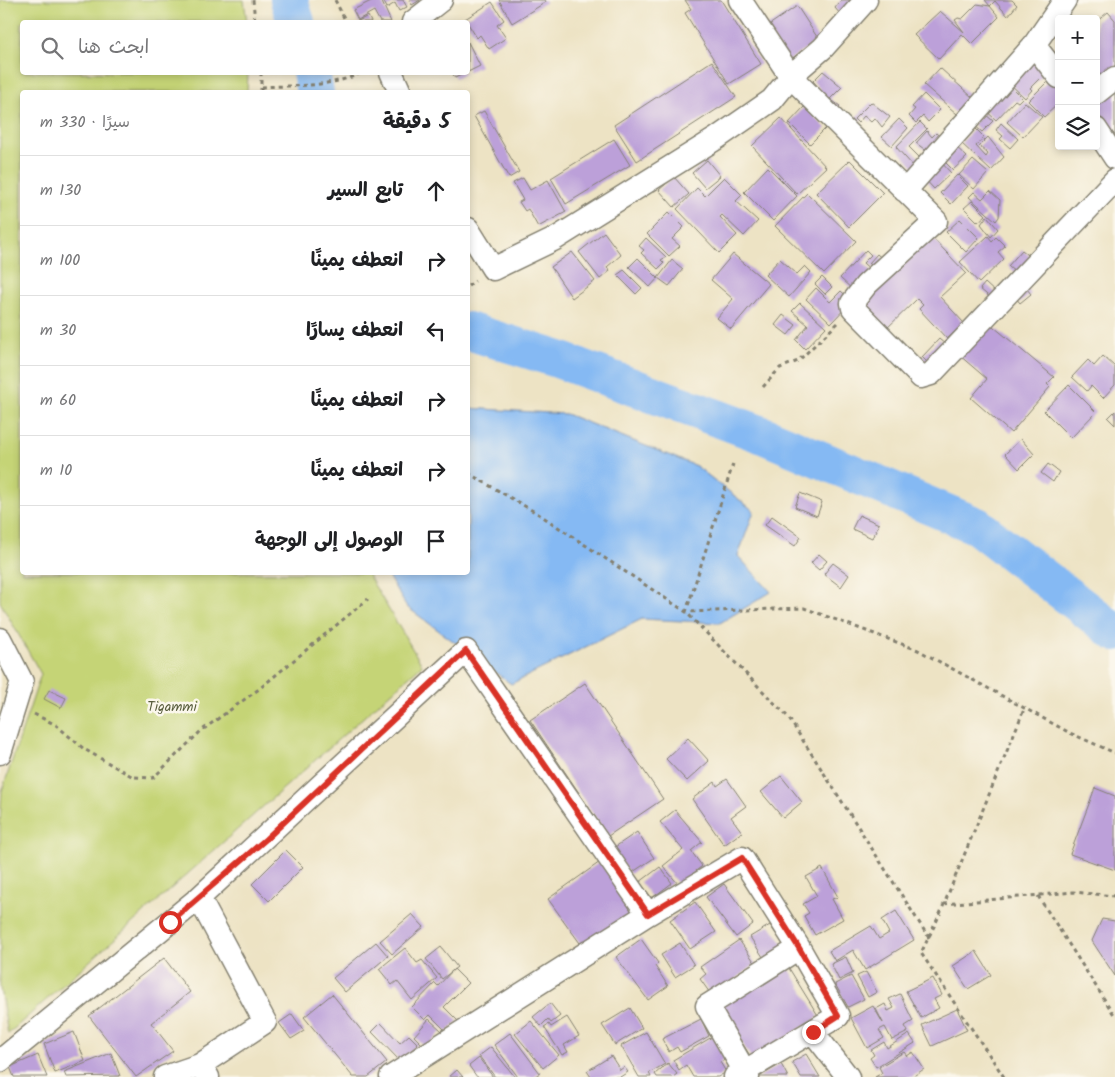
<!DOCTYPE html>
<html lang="ar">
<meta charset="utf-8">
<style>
body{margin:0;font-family:Kalam,"Playpen Sans Arabic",sans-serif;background:#f6f6f6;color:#202124;direction:rtl}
.controls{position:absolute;right:15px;top:15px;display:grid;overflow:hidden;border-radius:5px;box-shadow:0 2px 8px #0003}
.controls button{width:45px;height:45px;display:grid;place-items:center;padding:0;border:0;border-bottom:1px solid #e0e0e0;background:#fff;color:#202124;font:25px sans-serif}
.stop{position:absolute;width:15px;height:15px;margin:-11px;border:4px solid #d93025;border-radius:50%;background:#fff}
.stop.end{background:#d93025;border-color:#fff;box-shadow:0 1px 5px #0008}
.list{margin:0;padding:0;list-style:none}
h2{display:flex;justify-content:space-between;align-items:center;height:65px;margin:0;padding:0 20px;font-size:21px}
h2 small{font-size:16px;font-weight:400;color:#757577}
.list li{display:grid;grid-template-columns:32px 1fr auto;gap:15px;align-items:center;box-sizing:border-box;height:70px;padding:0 20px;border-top:1px solid #e0e0e0}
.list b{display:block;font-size:19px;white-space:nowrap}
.list em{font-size:16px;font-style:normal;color:#757577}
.icon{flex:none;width:28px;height:28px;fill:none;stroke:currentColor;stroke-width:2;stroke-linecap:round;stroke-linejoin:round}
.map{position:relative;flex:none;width:1115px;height:1077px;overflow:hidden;direction:ltr}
.search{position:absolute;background:#fff;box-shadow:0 2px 8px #0003;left:20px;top:20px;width:450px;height:55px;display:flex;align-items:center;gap:12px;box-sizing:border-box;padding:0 18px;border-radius:5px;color:#757577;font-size:19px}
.panel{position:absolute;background:#fff;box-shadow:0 2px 8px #0003;left:20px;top:90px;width:450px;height:485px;border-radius:5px;direction:rtl}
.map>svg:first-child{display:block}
.green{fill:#c5d476;stroke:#707849}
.water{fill:#85b9f3;stroke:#506a88}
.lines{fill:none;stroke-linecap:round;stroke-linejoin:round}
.river{stroke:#85b9f3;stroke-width:38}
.building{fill:#bca0d9}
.minor-casing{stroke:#848070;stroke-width:25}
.path{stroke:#848070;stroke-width:3;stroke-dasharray:4 4;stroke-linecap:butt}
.minor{stroke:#fff;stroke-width:22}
.route{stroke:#d93025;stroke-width:6}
.labels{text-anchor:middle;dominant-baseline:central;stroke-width:5;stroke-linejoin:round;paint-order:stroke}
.park-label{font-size:14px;fill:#575c3c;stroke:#fbf7ec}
</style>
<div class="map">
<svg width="1115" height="1077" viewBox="0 0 1115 1077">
<rect width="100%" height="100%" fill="#fbf7ec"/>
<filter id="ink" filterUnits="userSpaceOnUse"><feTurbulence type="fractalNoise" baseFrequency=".02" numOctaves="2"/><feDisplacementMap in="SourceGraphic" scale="10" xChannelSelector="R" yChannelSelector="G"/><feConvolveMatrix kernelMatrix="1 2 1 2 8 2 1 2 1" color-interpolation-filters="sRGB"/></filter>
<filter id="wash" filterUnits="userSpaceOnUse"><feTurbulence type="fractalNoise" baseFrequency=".0096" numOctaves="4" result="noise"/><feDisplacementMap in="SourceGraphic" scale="20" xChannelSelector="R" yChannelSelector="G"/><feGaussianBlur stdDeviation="1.12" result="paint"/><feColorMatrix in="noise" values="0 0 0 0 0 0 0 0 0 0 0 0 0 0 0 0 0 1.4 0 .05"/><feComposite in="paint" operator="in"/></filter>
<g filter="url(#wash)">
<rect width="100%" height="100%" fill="#ede3c4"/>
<!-- green -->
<path class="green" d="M0 0H244L247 22H22V72L248 73 247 92H22V572L367 573 422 665 8 1034 0 988V822L2 791 41 674 0 602Z"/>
<!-- water -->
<path class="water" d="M468 408 566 414 696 466 754 511 738 556 771 592 720 623 642 619 511 684 407 607 386 573 468 572Z"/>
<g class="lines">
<!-- river -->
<path class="river" d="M289 0 296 22
M311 72 315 92
M468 331 557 359 763 435 977 526 1115 632"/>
</g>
<g id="blocks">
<!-- building -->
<path class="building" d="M373 0H381L391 22H380L374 11 358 20 353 10Z
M383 0H403L407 7 399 11 395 3 387 8Z
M409 0H420L412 5Z
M499 0H545L546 2 512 23Z
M685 0H721L761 64 729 84 685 13 691 9Z
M841 0H865L846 21 835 8Z
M985 0H1012L1017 5 1008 16 995 1 990 6Z
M492 2 504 20 497 25 506 38 489 49 480 35 477 38 465 19Z
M977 4 990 6 999 17 972 44 962 34 939 59 914 35 940 11 964 32 955 20 958 18 962 19Z
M797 6 819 40 788 61 766 27Z
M1108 12 1115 20V71L1096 86V22Z
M368 16 371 22H356Z
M468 42 480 66 468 72Z
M1032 58 1046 72 1030 88 1032 90 1025 98 1008 82Z
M712 61 736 97 637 161 614 125Z
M940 68 972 97 957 114 924 85Z
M823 71 842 87 830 99 840 106 834 112 815 96 820 89 813 81Z
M452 72H467L455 78Z
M1051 78 1059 85V103L1044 117 1028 101Z
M1006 82 1022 98 1018 102 1015 100 996 120 983 108Z
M1115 89V136L1096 112V104Z
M924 94 940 110 928 122 923 116 916 123 909 116 915 109 912 107Z
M871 102 890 117 882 127 875 118 871 122 864 116 858 123 854 119Z
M1025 102 1042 117 1023 137 1007 122Z
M804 107 826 128 810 144 789 123Z
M484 111 519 172 509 178 474 116Z
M984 113 993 121 982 132 973 124Z
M781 118 826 167 797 194 752 146Z
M899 119 908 128 892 146 882 137Z
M920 122 927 129 909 147 921 159 914 167 896 147Z
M1001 123 1018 139 1010 148 1000 139 1003 136 996 130Z
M975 128 984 137 976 146 986 157 988 154 979 146 988 137 1004 157 991 171 961 143Z
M927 131 932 137 936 133 945 141 932 155 916 143Z
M614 139 630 165 566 204 551 178Z
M954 145 967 157 953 170 941 158Z
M707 160 720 176 705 188 692 173Z
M850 160 883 193 849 227 816 193Z
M973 160 988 173 974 189 959 175Z
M940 161 951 173 934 189 923 177Z
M768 167 797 196 773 221 744 192Z
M957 175 968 186 951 204 940 193Z
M674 177 689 194 674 207 659 190Z
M724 177 742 195 736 201 758 221 744 236 722 215 720 217 737 235 719 253 677 209 697 188 705 196Z
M523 178 530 190 548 180 566 212 538 227 528 209 525 211 519 202 523 200 513 183Z
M990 191 1000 200 999 217 996 221 969 197 974 192 982 199Z
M807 193 856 241 824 274 775 226Z
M972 201 986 215 978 222 964 208Z
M669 212 684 227 672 239 680 246 669 256 647 234Z
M987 216 998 229 991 237 981 224Z
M960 219 979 238 966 252 946 232Z
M604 232 621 255 607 267 610 271 600 279 579 252Z
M929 234 966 273 940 297 964 323 947 339 919 309 923 305 917 299 883 332 855 302Z
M988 236 992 241 996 237 1005 246 998 252 1004 259 979 283 960 262Z
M646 238 666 257 661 260 664 263 658 269 641 253 644 250 639 246Z
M866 250 871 255 863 263 873 272 854 291 840 278Z
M1022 250 1032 258 1018 275 1008 266Z
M572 252 595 281 572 298 551 267Z
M733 254 769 284 731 329 717 318 733 299 711 280Z
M877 254 886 262 878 271 869 263Z
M638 258 658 278 650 287 629 267Z
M780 259 797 274 805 266 811 272 789 297 765 275Z
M672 260 683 269 669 286 658 278Z
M624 270 642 288 636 294 617 275Z
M822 277 832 287 825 294 815 284Z
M985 283 997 294 992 299 980 289Z
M816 288 830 302 841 291 852 301 831 323 806 299Z
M1027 289 1031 294 1020 303 1016 298Z
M800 303 826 327 805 349 796 340 808 325 792 311Z
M783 315 796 325 788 335 775 325Z
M988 322 1054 377 1047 384 1050 387 1011 433 971 398 987 379 959 355Z
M939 339 946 345 929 364 922 357Z
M1103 356 1115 367V385L1103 398 1091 386 1087 391 1072 377 1088 360 1094 366Z
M1069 385 1096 412 1071 438 1044 411Z
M1115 411V425L1108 418Z
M1021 439 1034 454 1019 469 1005 454Z
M1048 464 1059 472 1053 482 1041 473Z
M800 493 822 502 817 516 795 507Z
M859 515 879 524 872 538 852 529Z
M772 516 801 537 795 546 765 525Z
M819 554 827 561 819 570 811 563Z
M833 563 849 575 841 587 824 574Z
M585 683 663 799 608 836 530 720Z
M49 690 66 698 61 708 44 699Z
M688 738 709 761 687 781 666 759Z
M781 776 802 802 783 818 761 792Z
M727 779 746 806 731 817 742 832 724 845 692 799 715 782 717 786Z
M1095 788 1115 796V870L1070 854Z
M675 810 702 842 691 851 702 866 679 885 663 866 683 850 660 822Z
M637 832 654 858 630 874 612 849Z
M286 850 303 867 269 901 252 884Z
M600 862 636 913 585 950 548 899Z
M660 867 672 883 652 898 640 882Z
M822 868 838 897 832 899 843 919 815 935 804 916 809 913 803 904 817 896 806 877Z
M724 884 753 924 736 937 706 897Z
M695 902 716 932 690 949 670 920Z
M896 911 914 940 865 970 853 950 835 961 829 951 871 926 879 939 889 933 882 920Z
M412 914 424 927 392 954 380 941Z
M1102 919 1115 921V976L1092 941Z
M770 925 785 947 765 960 750 937Z
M641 939 658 963 655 966 668 986 648 1000 616 957Z
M739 940 756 964 712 996 700 979 706 974 700 967Z
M376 942 388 956 345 992 333 978Z
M680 943 694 965 675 977 661 955Z
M441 947 457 967 442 979 426 959Z
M405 948 417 963 422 960 437 978 412 1000 397 981 392 985 379 969Z
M976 951 991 975 968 989 953 966Z
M846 957 853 973 839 980 831 964Z
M164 958 190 992 151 1023 173 1051 136 1077 89 1016Z
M787 965 819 1017 752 1059 720 1007Z
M454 969 468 983 444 1007 458 1021 447 1032 430 1015 425 1020 412 1007 435 983 438 986Z
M866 972 877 992 868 997 857 976Z
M851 976 864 999 848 1007 835 984Z
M933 978 942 995 934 999 939 1008 921 1018 906 991Z
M332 994 387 1062 368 1077H353L304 1017Z
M900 994 913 1021 905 1026 908 1032 892 1040 885 1027 879 1030 884 1038 867 1048 851 1018 873 1006 883 1023 876 1009 885 1004 888 1011 894 1008 889 999Z
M550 1003 560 1016 551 1023 548 1019 541 1026 533 1017Z
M630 1008 642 1028 615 1045 602 1025Z
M957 1009 967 1030 932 1046 922 1025Z
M292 1014 304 1031 291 1039 279 1023Z
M567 1017 579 1036 564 1045 568 1052 562 1055 544 1027 549 1024 551 1027Z
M429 1019 442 1031 426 1048 414 1036Z
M701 1019 709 1036 680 1052 677 1047 669 1052 662 1039Z
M531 1021 559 1055 543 1068 515 1034Z
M381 1023 400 1043 409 1035 418 1044 400 1061 372 1032Z
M74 1032 85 1061 55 1073 44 1044Z
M646 1032 665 1064 649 1073 651 1077H639L621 1046Z
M510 1033 540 1073 534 1077H518L494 1045Z
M717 1034 722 1043 717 1046 725 1060 720 1062 726 1072 718 1077H693L686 1065 679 1070 673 1060Z
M909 1034 915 1043 876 1067 870 1058 874 1055 871 1050 884 1042 887 1048Z
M491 1047 515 1077H495L479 1056Z
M904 1052 907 1056 913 1052 924 1069 912 1077H875L882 1073 879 1067Z
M111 1053 120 1076 66 1077 64 1072Z
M806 1054 820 1077H801L792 1062Z
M38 1055 47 1077H14L10 1067Z
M611 1056 620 1070 624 1067 628 1072 620 1077H591L587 1071Z
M479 1058 493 1077H477L469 1066Z
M668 1063 677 1074 673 1077H657L655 1074Z
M781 1064 788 1077H759Z
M457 1070 463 1077H449Z"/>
</g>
</g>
<g filter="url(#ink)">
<use href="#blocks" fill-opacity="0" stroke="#848070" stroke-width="1"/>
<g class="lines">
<!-- minor casing -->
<g class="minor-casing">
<path id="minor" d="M740 0 791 77 936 221 866 285 852 303 853 308 921 377 931 374 1115 180
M413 22 441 0
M1034 45 1059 77
M391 72 400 92
M1096 93 1115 78
M1096 129 1115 158
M905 191 1034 45 1065 0
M468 229 493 269 555 239 717 138 772 100 794 73 823 48 866 0
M0 639 22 682 0 753
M813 1032 848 1077
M0 1061 199 898
M165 1077 200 1065
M208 1077 200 1065 265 1022 199 898 466 651 648 914
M391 1077 648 914 742 858 799 948 838 1016 735 1077
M748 1077 707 1006 799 948"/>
</g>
<!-- path -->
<path class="path" d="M253 0 255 22
M335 0 346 22
M261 72V92
M262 87C293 85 333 88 362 72
M468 286 475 281
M763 387 780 368 798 361 838 323
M733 464 686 612 788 717 929 938
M468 473 540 515 686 612 804 608 918 650 1070 733 1115 753
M34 714 56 725 84 749 133 777 153 778 201 731 259 689 368 599
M1038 896 1115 1016
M944 904 1073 892 1115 896
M1004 1077 921 953 940 914 1025 707"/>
<!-- minor -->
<use href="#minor" class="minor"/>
</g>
</g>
<g class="lines" filter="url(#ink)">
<!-- route -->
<path class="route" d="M170 922 266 839 466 651 648 914 742 858 799 948 838 1016 813 1032"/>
</g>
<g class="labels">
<!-- park labels -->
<g class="park-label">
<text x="172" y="707">Tigammi</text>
</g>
</g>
</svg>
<div class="controls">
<button>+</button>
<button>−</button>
<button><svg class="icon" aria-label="layers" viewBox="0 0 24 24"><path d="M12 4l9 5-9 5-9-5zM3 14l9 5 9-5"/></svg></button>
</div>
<div class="stop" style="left:170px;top:922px"></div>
<div class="stop end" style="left:813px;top:1032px"></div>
<div class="search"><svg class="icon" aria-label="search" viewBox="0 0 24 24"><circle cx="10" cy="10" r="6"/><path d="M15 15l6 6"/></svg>ابحث هنا</div>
<section class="panel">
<h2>5 دقيقة<small>سيرًا · 330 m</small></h2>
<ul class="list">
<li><svg class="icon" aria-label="ahead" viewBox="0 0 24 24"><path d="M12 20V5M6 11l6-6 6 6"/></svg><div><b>تابع السير</b></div><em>130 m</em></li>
<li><svg class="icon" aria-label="right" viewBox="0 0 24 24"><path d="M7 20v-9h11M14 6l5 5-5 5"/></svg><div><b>انعطف يمينًا</b></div><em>100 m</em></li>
<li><svg class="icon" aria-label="left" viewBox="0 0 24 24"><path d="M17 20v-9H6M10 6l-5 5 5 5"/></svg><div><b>انعطف يسارًا</b></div><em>30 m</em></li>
<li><svg class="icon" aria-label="right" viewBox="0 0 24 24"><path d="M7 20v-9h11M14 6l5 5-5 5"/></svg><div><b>انعطف يمينًا</b></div><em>60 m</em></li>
<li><svg class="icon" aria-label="right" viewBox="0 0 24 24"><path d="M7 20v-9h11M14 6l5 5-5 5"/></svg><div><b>انعطف يمينًا</b></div><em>10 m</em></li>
<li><svg class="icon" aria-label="arrive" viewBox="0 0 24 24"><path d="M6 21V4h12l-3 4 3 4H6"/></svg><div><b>الوصول إلى الوجهة</b></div></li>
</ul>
</section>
</div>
